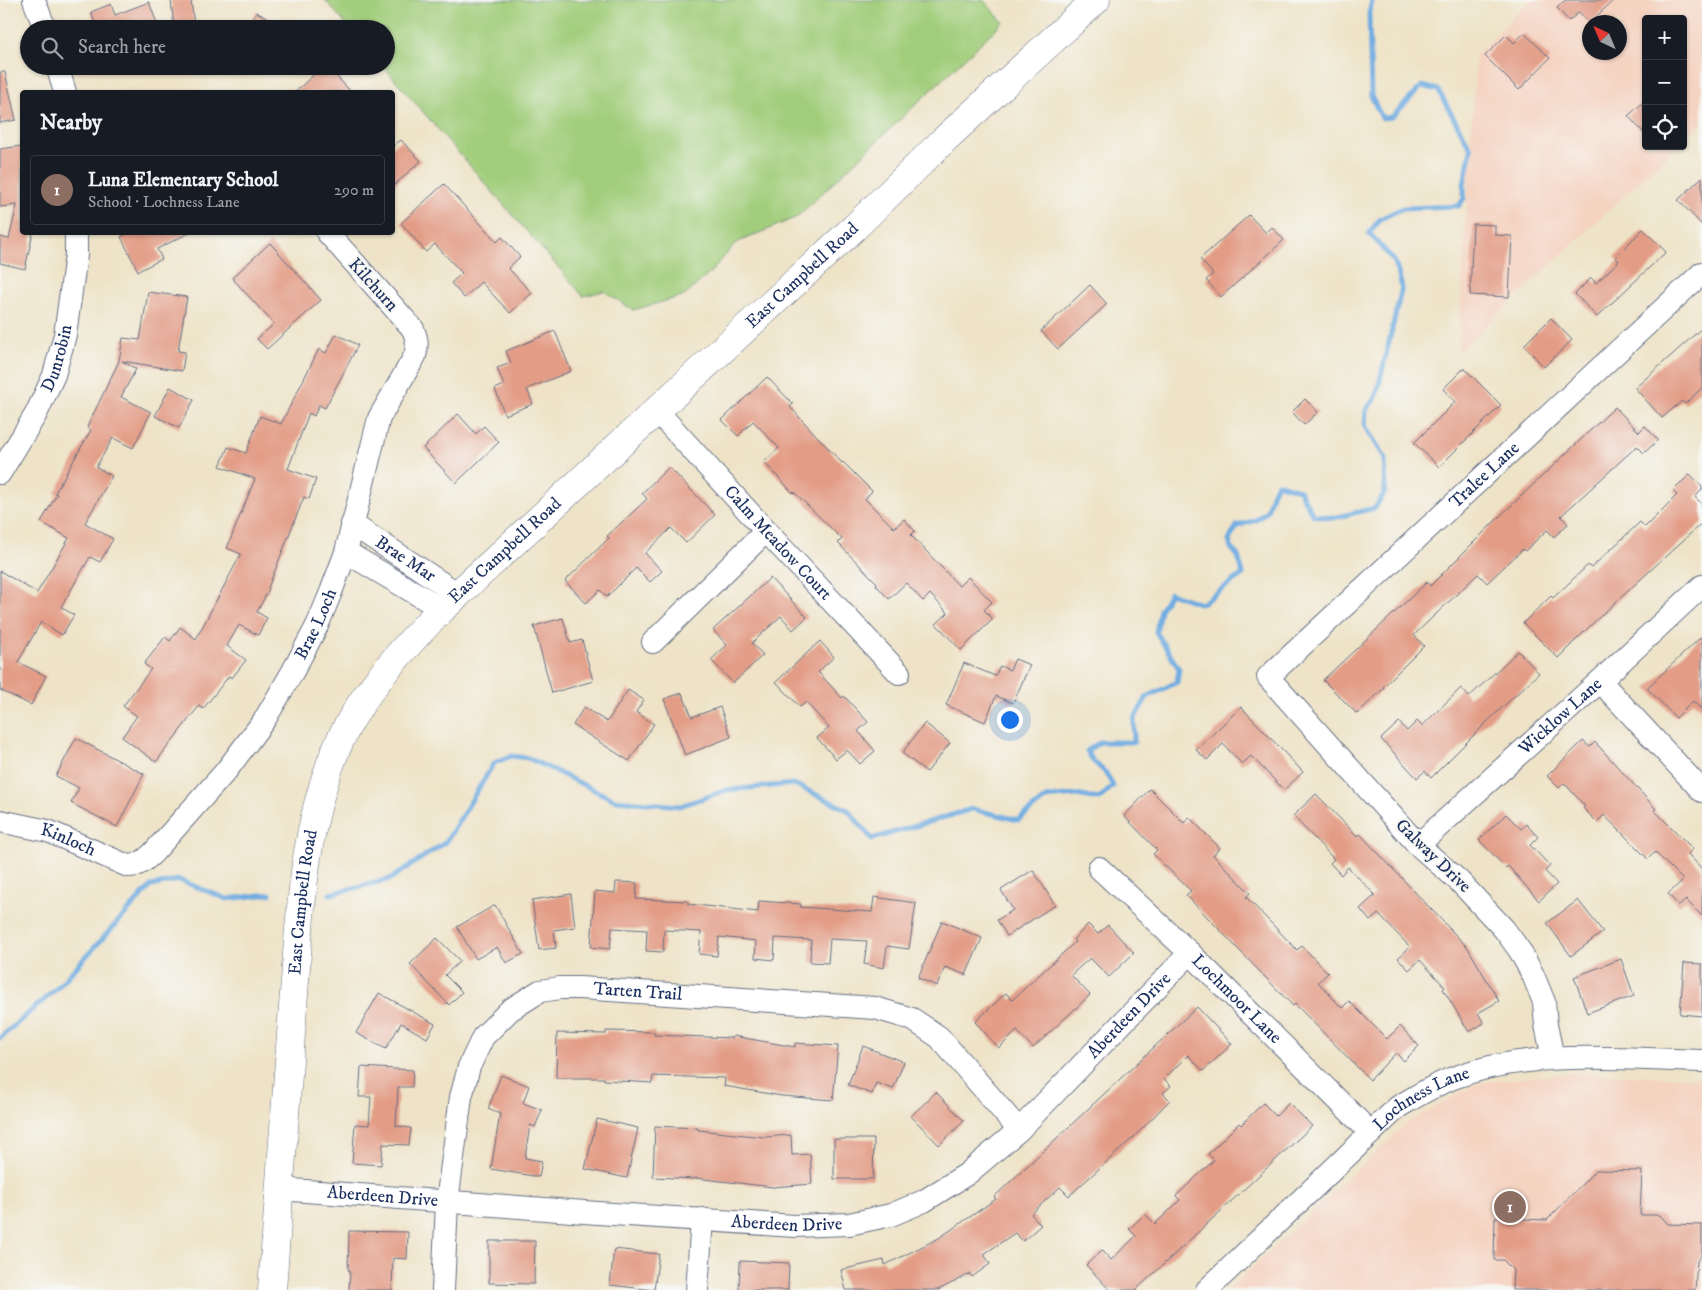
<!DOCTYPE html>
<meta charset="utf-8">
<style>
body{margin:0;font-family:"IM FELL DW Pica",serif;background:#20242c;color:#f1f3f6}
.controls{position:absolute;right:15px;top:15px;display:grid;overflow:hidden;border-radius:5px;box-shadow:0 1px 4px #0004}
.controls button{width:45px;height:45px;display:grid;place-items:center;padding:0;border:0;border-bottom:1px solid #363941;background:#171b24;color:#f1f3f6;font:25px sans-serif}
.compass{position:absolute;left:1582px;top:15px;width:45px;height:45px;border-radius:50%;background:#171b24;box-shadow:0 1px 4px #0004;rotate:316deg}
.you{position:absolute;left:1009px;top:719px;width:18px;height:18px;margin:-12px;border:4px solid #fff;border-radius:50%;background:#1a73e8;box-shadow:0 0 0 8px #1a73e833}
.badge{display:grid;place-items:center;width:32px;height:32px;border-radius:50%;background:#c8321e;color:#fff;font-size:16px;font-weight:700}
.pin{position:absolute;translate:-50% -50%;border:2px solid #fff;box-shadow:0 1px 5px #0006}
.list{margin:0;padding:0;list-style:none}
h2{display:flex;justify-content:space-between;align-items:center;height:65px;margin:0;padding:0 20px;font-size:21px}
h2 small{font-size:16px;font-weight:400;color:#9ea1a6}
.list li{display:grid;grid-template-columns:32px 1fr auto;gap:15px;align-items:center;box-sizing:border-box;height:70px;margin:0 10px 10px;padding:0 10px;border:1px solid #363941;border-radius:5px}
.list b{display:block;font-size:19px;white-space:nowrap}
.list p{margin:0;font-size:16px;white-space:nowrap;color:#9ea1a6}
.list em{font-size:16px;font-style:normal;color:#9ea1a6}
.icon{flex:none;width:28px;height:28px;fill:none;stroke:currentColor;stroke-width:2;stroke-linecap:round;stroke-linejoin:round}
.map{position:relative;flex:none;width:1702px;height:1290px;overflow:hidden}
.search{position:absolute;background:#171b24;box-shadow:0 1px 4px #0004;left:20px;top:20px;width:375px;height:55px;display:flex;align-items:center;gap:12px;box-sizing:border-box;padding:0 18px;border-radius:28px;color:#9ea1a6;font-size:19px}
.panel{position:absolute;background:#171b24;box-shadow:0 1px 4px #0004;left:20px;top:90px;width:375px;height:145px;border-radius:5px}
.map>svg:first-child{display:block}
.built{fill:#f5d3c1;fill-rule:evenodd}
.green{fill:#a2ce7c;stroke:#5e7e6d}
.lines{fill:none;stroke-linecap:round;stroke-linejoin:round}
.stream{stroke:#70ace1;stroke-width:5}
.building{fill:#e39d87}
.minor-casing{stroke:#656e83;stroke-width:24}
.major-casing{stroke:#656e83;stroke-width:29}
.minor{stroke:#fff;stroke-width:22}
.major{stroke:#fff;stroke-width:28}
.labels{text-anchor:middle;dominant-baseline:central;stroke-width:4.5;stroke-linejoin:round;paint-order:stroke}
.street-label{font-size:18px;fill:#1b2f5e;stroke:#f6f6f2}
</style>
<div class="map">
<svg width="1702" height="1290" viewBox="0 0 1702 1290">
<rect width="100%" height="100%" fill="#f6f6f2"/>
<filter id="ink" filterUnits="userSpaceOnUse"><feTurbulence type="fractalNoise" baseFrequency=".02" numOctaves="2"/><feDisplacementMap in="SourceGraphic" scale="10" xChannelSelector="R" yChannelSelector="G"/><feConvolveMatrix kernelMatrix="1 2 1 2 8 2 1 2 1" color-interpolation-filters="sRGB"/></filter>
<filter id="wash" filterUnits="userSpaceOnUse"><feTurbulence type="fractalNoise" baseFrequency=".0096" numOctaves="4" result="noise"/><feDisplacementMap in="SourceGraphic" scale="20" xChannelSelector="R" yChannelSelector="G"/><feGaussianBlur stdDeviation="1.12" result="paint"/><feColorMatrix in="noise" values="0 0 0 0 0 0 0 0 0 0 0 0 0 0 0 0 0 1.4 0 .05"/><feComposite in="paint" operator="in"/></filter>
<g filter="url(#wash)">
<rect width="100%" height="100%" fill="#eee3c7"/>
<!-- built -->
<path class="built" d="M1530 0H1702V123L1683 140V19H1646V146H1677L1458 352 1476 55ZM1590 22H1620V52H1590Z
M1572 1073 1702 1078V1290H1228L1407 1123 1477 1083Z"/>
<!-- green -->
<path class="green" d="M325 0H983L1003 22 797 217 736 243 710 273 684 296 633 310 604 291 583 296 383 66H386V29H350Z"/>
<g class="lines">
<!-- stream -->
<path class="stream" d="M330 894 390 879 446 842 494 763 511 756 528 758 615 800 680 806 727 790 794 784 848 810 872 839 972 809 1018 820 1046 798 1076 795 1099 799 1113 786 1106 773 1093 761 1087 751 1100 742H1134V719L1147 697 1177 682 1179 669 1156 632 1160 610 1170 593 1201 604 1243 574 1238 556 1231 548 1229 540 1237 526 1256 520 1267 511 1272 494 1277 483 1299 490 1313 515 1333 518 1375 508 1385 492V458L1365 426 1366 410 1376 397 1402 287 1395 262 1369 233 1380 219 1403 208 1459 206 1464 198V184L1471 149 1438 90 1422 86 1392 117 1382 118 1371 96 1369 13 1372 0
M0 1038 56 989 151 886 179 880 227 899 270 894"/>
</g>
<g id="blocks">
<!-- building -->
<path class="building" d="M171 0H191L194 25 174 27Z
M1565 0H1614L1589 23 1579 12 1569 21 1557 8Z
M149 2 159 29H83L95 23 91 12 111 4 115 15Z
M256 12 288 29H248Z
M1524 33 1550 58 1519 90 1485 56 1506 35 1514 43Z
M323 66H327L351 92H295Z
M0 72H5L16 120 0 123Z
M1646 100V135L1628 116Z
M401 140 421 161 392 187V147Z
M22 146V232H33L25 269 0 263V237L9 239 17 205 0 207V149Z
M1702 177V225L1678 200Z
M444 184 497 242 502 237 520 257 508 268 532 293 510 313 481 282 464 298 451 283 462 273 435 244 426 252 401 223Z
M1249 215 1266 233 1272 227 1284 240 1221 297 1206 280 1213 274 1200 259Z
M1473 224 1495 225V235L1512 236 1509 297 1470 295Z
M1643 229 1666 252 1597 317 1575 294 1591 278 1596 283 1619 261 1615 257Z
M130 232H191L157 249 162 259 138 271 121 237Z
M270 243 321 300 267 349 257 339 274 324 232 278Z
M1090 285 1107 304 1058 349 1041 331Z
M148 292 187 297 178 351 185 352 182 371 122 361 136 369 121 397 151 412 133 448 113 438 96 467 112 476 85 523 113 539 100 562 90 557 61 607 74 615 62 635 41 622 18 662 46 676 31 705 0 690V571L37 593 69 538 41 522 57 494 55 493 91 430 87 427 119 361 123 338 140 340Z
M1551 318 1572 340 1544 367 1524 345Z
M1702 328V388L1685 404 1682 401 1662 418 1635 388Z
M555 331 571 371 527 389 533 404 505 415 495 389 504 385 497 368 511 363 506 351Z
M336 334 358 345 325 408 319 405 314 416 309 413 288 469 316 479 309 499 304 497 268 588 269 589 257 612 267 618 258 635 239 625 227 646 246 660 232 678 229 676 203 709 199 706 156 762 122 737 137 716 123 706 151 669 144 664 165 637 170 641 180 627 196 639 241 554 227 548 255 479 220 466 228 447 246 453 260 416 281 424 319 349 326 353Z
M1464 368 1501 405 1439 467 1414 443 1455 402 1443 389Z
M767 377 793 404 790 407 842 463 843 462 872 491 865 499 894 528 904 519 915 531 911 535 959 586 968 577 992 602 984 610 993 619 961 650 936 624 948 613 930 594 923 601 906 583 889 599 876 585 877 583 838 543 842 539 794 492 793 493 764 462 779 448 753 421 738 436 722 420Z
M170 387 194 400 179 428 155 416Z
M1305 399 1318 412 1304 425 1292 412Z
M1615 407 1639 432 1645 426 1658 440 1644 453 1637 446 1561 516 1568 524 1554 537 1547 530 1525 551 1523 549 1487 583 1478 574 1414 635 1424 646 1383 687 1384 688 1357 714 1323 680 1427 582 1430 586 1496 520Z
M458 414 476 434 484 426 499 442 456 483 423 448Z
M669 467 715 515 686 543 671 528 645 553 662 571 650 582 636 568 607 597 600 590 586 603 565 581 609 538 607 536 647 499 642 493Z
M1690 474 1702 487V490L1695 497 1702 504V523L1592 624 1558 658 1523 623 1551 596 1553 598 1588 565 1591 568 1640 522 1645 527 1677 495 1673 491Z
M770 578 807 617 793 630 781 616 752 643 763 655 733 683 711 660 727 645 713 630Z
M563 618 570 643 582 640 593 681 552 693 534 626Z
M1702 636V710L1693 701 1676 718 1647 688Z
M820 641 834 657 818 672 842 698 844 696 868 722 858 731 875 751 860 764 847 750 836 759 817 738 829 728 806 702 800 707 776 682Z
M1518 651 1539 673 1490 719 1431 778 1425 771 1417 778 1381 739 1399 722 1407 731 1417 721 1422 726 1461 688 1469 697Z
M1015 659 1030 665 1013 703 996 696 985 722 946 705 964 663 995 676 1000 666 1010 670Z
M628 690 644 700 636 712 654 724 629 761 573 725 584 707 607 722Z
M682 693 692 717 720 707 731 737 685 755 664 699Z
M1241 707 1303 772 1284 790 1251 756 1242 764 1223 744 1207 760 1196 750Z
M925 723 950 743 927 772 902 753Z
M76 738 144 774 117 827 71 803 79 788 56 776Z
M1583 741 1590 747 1595 742 1656 809 1654 810 1693 849 1688 854 1702 869V916L1686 900 1679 906 1668 894 1683 880 1655 852 1648 859 1604 815 1597 822 1583 808 1585 806 1564 783 1559 788 1547 776Z
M1150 789 1184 823 1189 817 1220 848 1213 855 1250 893 1246 897 1297 950 1302 946 1328 973 1318 982 1342 1008 1349 1001 1387 1039 1400 1026 1419 1046 1404 1061 1396 1053 1370 1080 1295 1004 1293 1006 1186 895 1191 891 1153 854 1157 850 1124 816Z
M1316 794 1357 836 1360 834 1468 948 1499 1001 1478 1013 1484 1023 1469 1032 1443 989 1445 987 1420 960 1409 970 1398 958 1410 947 1378 914 1370 921 1360 909 1375 895 1348 867 1341 875 1330 863 1334 859 1293 816Z
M1506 814 1521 829 1526 824 1538 837 1530 845 1550 866 1545 871 1557 884 1539 901 1508 866 1506 868 1479 840Z
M1033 870 1055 905 1007 936 997 920 1013 910 1001 890Z
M616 882 637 883 636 899 688 901V904L758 912 759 901 801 904 800 907 872 912 874 897 916 903 909 949 887 946 884 968 864 964 867 941 830 939 828 963 810 962 811 940 775 938 774 960 755 958 756 941 719 937 717 956 699 954 701 932 664 930 663 952 646 951 647 930 612 928 610 949 591 947 595 891 615 893Z
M571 894 575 927 554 930 556 948 539 950 532 900Z
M1578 900 1603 932 1571 956 1547 923Z
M495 905 523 954 506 963 497 947 476 959 457 927Z
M942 921 982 938 966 975 945 967 937 986 918 978Z
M1088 924 1098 934 1108 925 1134 953 1109 977 1090 958 1071 975 1090 995 1033 1048 1017 1031 999 1048 975 1022 1006 993 1012 1000 1075 942 1073 940Z
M437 938 460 961 445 975 462 992 449 1005 410 964Z
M1621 959 1634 996 1587 1013 1574 977Z
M1684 963 1702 964V1016L1680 1014Z
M379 993 435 1024 427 1038 401 1023 386 1049 356 1033Z
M1197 1007 1232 1044 1203 1071 1188 1055 1164 1079 1171 1086 1163 1093 1170 1100 1134 1137 1069 1196 1060 1187 1031 1214 1041 1225 1023 1241 1015 1233 984 1254 990 1264 972 1277 970 1274 938 1290H846L841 1270 884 1260 885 1265 939 1238 996 1199 994 1197Z
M606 1031 655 1032 654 1035 733 1038V1036L795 1047V1043L838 1046 833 1100 782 1096 724 1086 725 1078 653 1076 652 1083 604 1080V1078H556L557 1033 606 1034Z
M863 1046 904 1062 893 1089 876 1083 872 1094 848 1085Z
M361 1067 413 1070 412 1087H398L396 1126 411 1128 409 1145 383 1144 381 1165 352 1163 355 1124 369 1125 371 1097H359Z
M501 1075 529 1086 523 1103 542 1110 535 1127 530 1125 525 1158 542 1161 539 1177 491 1169 500 1114 488 1109Z
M936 1092 964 1121 939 1145 911 1116Z
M1263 1103 1276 1116 1289 1103 1312 1126 1136 1290H1110L1086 1265 1102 1250 1111 1260 1136 1236 1129 1229 1145 1214 1155 1224 1180 1200 1176 1196 1214 1160 1208 1154 1239 1123 1241 1125Z
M597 1119 638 1128 627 1178 585 1169Z
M655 1126 698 1128V1130L764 1137 791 1135 792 1155 810 1154 812 1184 773 1187 695 1178V1179L653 1177Z
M834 1139H874L873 1179H834Z
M1596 1170 1642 1171 1640 1215H1660L1668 1224 1702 1225V1255L1697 1261 1695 1290H1512L1513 1270 1503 1260H1494L1495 1218 1547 1220Z
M349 1231 408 1232 407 1259 393 1258 392 1290H349L350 1270H348Z
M489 1241H535L534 1284 489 1283Z
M614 1249 659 1254 654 1290 610 1285Z
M740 1261 789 1263 788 1290H739Z"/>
</g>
</g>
<g filter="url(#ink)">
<use href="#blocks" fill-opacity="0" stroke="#656e83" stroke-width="1"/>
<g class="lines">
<!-- minor casing -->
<g class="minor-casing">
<g id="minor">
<path d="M34 0 45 29"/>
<path d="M57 66 65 92"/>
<path id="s1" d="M657 411 766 531 899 673"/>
<path id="s2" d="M0 473 36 414 54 375 65 335 76 255V232"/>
<path id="s3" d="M352 524 458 594"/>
<path d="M346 552 442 609"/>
<path d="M653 642 766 531"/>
<path d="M1600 681 1702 791"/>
<path id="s4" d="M0 821 48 831 128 866C139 866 145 860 153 853L226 771 265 719 293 671 317 626 331 592 346 552 379 418 415 356C418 345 417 339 413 329L327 232"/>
<path id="s5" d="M1418 845 1600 681 1702 586"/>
<path id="s6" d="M1099 868 1190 953 1371 1133"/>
<path id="s7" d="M1553 1058 1546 1025 1544 1002 1533 975 1520 951 1504 929 1459 881 1418 845 1268 677 1702 273"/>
<path id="s8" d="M279 1189 598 1213 795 1226 849 1224 891 1215 924 1201 967 1174 1019 1130 1190 953"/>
<path id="s9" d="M443 1290 447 1202 461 1097 469 1067 483 1037 510 1010 540 991 560 988H580L875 1008 912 1019 939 1037 1019 1130"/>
<path d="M697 1290 702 1219"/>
<path id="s10" d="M1207 1290 1398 1107C1417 1096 1435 1084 1456 1077 1531 1049 1623 1059 1702 1061"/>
</g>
</g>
<!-- major casing -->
<g class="major-casing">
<g id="major">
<path id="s11" d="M272 1290C279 1196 286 1101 293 1007 300 919 302 830 337 747 360 695 402 649 442 609L854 228 945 139 1096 0"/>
</g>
</g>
<!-- minor -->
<use href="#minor" class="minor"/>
<!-- major -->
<use href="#major" class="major"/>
</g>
</g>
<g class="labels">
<!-- street labels -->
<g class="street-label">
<text stroke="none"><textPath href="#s11" startOffset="1214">East Campbell Road</textPath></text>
<text transform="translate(373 285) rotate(48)">Kilchurn</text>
<text stroke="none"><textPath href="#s2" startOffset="129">Dunrobin</textPath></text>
<text stroke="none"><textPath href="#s7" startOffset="782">Tralee Lane</textPath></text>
<text stroke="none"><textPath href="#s1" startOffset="179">Calm Meadow Court</textPath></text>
<text stroke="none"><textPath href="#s11" startOffset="809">East Campbell Road</textPath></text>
<text stroke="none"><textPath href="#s3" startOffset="64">Brae Mar</textPath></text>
<text stroke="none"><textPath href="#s4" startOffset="448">Brae Loch</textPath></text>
<text stroke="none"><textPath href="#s5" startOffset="192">Wicklow Lane</textPath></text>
<text stroke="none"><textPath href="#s4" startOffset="71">Kinloch</textPath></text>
<text transform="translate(1433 856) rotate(44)">Galway Drive</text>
<text stroke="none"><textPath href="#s11" startOffset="389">East Campbell Road</textPath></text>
<text stroke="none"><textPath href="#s9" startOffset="430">Tarten Trail</textPath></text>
<text stroke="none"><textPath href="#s6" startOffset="190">Lochmoor Lane</textPath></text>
<text stroke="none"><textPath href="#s8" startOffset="928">Aberdeen Drive</textPath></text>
<text stroke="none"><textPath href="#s10" startOffset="289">Lochness Lane</textPath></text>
<text stroke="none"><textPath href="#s8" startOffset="104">Aberdeen Drive</textPath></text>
<text stroke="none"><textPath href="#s8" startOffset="509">Aberdeen Drive</textPath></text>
</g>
</g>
</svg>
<div class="controls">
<button>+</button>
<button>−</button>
<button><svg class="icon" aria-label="locate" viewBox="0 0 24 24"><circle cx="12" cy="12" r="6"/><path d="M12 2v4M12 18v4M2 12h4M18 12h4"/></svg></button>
</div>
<svg class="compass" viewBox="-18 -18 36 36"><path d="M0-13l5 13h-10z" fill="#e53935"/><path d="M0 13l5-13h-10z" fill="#9ea1a6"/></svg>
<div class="you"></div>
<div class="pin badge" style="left:1510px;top:1207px;background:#8d6e63">1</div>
<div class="search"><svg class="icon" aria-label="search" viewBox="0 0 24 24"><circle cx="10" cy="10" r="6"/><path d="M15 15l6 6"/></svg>Search here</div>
<section class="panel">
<h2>Nearby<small></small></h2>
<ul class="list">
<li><span class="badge" style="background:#8d6e63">1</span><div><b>Luna Elementary School</b><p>School · Lochness Lane</p></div><em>290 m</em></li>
</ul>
</section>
</div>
